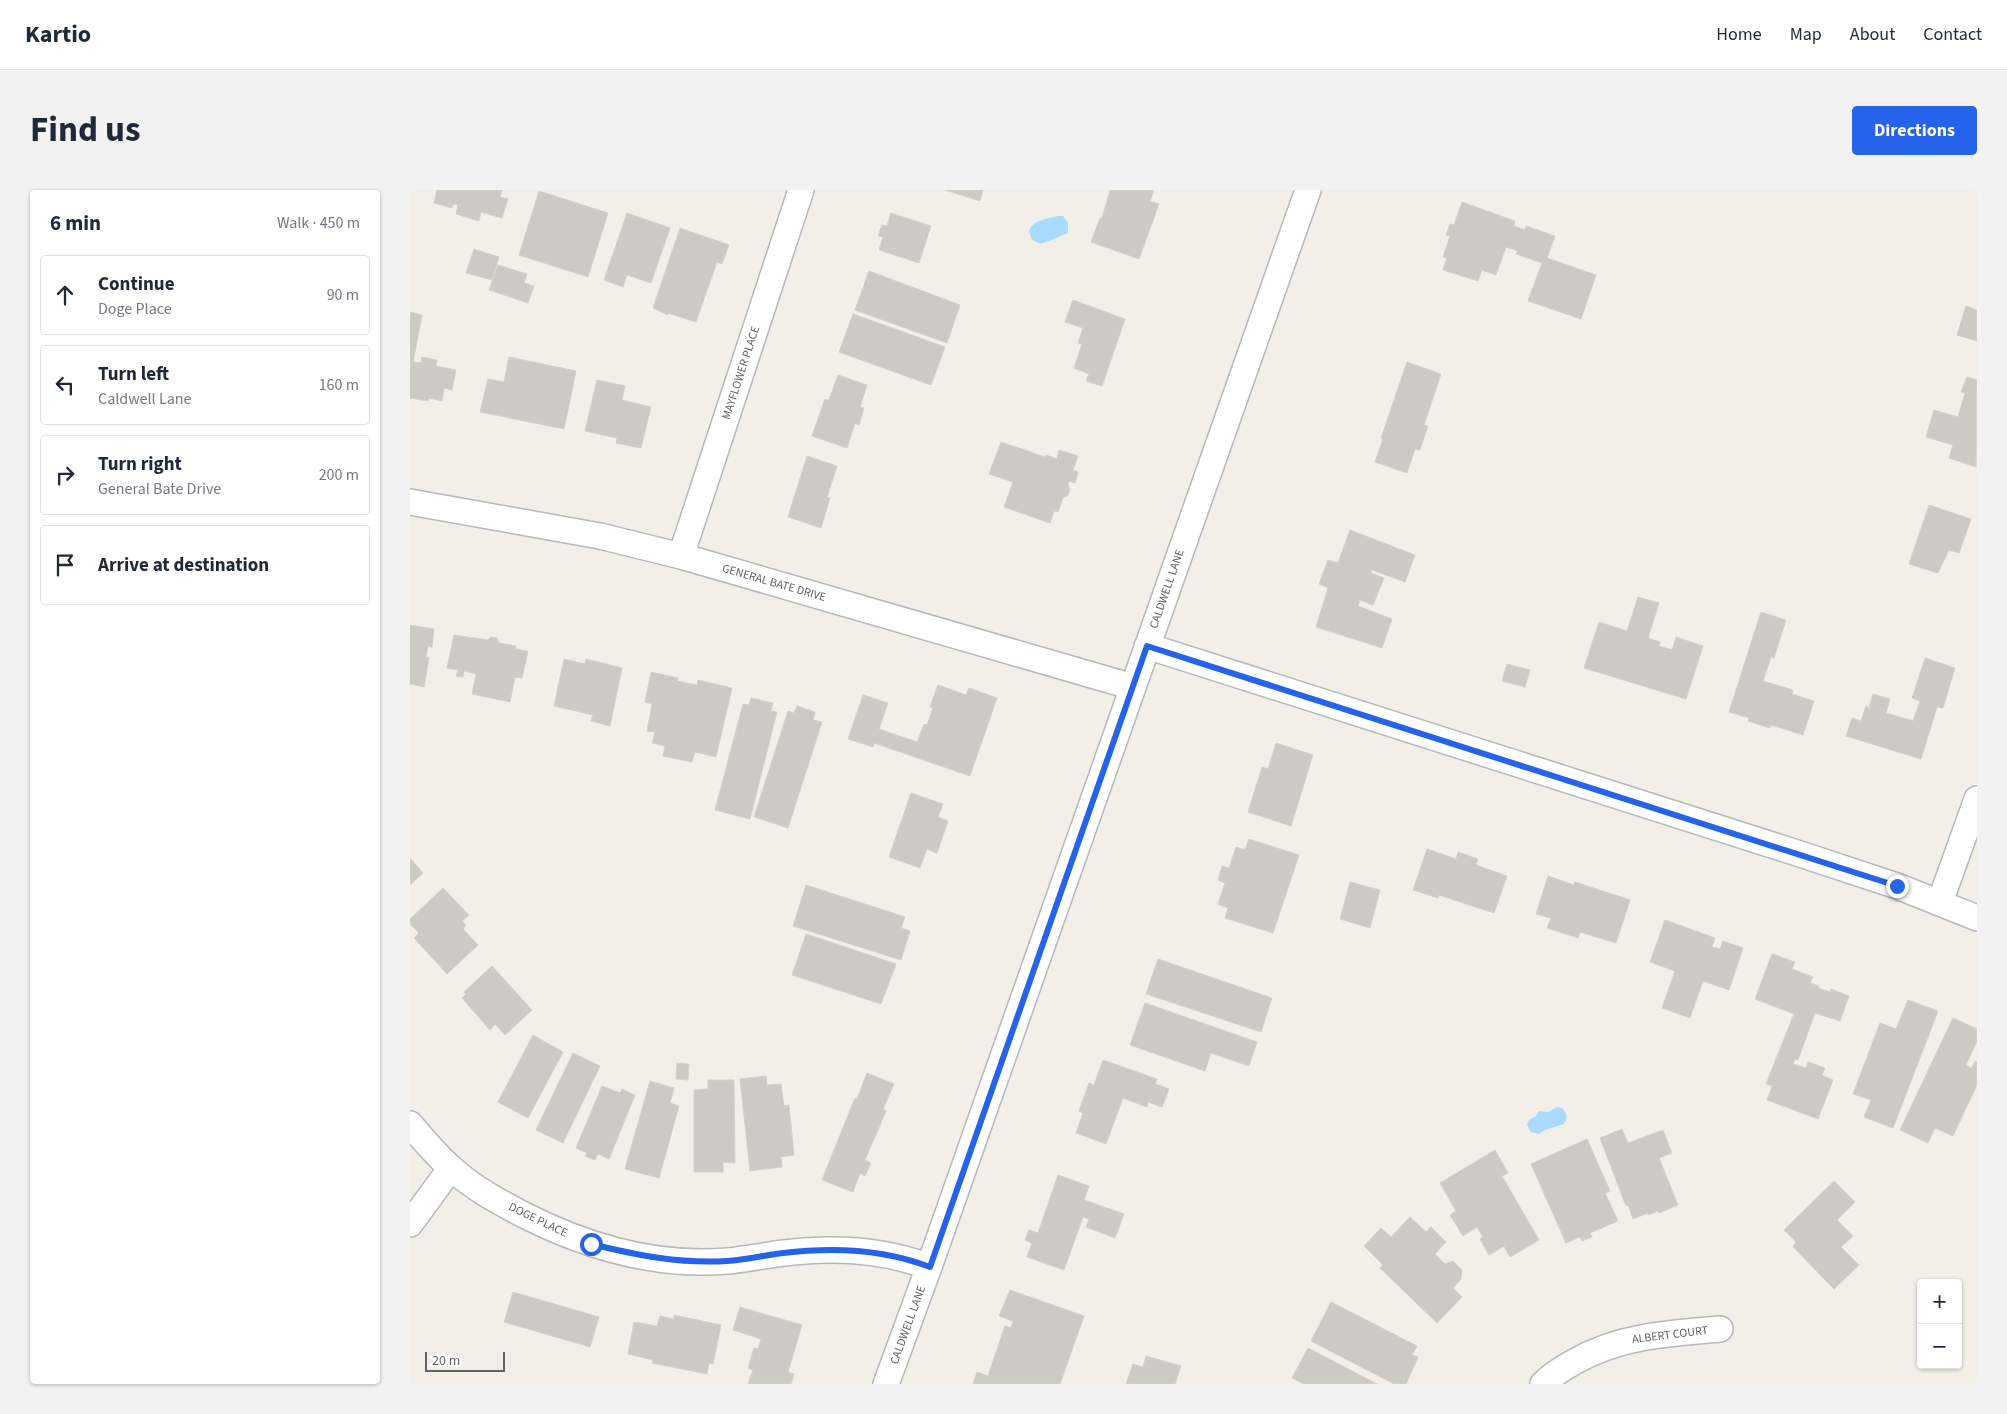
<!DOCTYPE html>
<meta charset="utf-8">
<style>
body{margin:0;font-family:"Source Sans 3",sans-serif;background:#f2f2f3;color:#1f2937}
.controls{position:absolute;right:15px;bottom:15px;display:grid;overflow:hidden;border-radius:5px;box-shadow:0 1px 4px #0004}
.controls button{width:45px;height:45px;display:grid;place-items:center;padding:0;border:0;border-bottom:1px solid #e0e1e3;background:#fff;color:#1f2937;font:25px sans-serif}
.scale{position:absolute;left:15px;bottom:12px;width:80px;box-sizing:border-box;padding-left:5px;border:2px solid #5f6368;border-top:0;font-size:14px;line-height:18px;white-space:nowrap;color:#5f6368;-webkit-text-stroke:4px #fff;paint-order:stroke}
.stop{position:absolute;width:15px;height:15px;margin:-11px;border:4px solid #2563eb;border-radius:50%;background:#fff}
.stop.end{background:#2563eb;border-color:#fff;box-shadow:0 1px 5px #0008}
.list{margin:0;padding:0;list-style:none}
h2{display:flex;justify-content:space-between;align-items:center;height:65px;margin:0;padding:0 20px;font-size:21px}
h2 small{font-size:16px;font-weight:400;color:#747a83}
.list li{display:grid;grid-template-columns:32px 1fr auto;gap:15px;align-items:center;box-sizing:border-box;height:80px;margin:0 10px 10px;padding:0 10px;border:1px solid #e0e1e3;border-radius:5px}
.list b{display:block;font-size:19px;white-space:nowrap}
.list p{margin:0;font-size:16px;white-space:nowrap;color:#747a83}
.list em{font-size:16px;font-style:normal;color:#747a83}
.icon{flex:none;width:28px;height:28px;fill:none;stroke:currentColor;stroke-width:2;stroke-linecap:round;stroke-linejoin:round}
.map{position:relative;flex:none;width:1567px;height:1194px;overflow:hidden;border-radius:5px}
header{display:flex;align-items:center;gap:30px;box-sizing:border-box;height:70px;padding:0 25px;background:#fff;border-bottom:1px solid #e0e1e3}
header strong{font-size:24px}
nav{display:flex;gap:28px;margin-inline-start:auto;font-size:18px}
.intro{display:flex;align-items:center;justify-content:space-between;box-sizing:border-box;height:120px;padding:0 30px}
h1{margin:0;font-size:35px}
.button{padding:12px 22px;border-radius:5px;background:#2563eb;color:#fff;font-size:18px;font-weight:700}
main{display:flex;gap:30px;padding:0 30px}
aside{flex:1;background:#fff;border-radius:5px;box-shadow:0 1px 4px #0004}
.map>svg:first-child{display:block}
.water{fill:#aadaff}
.building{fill:#cccac5;stroke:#d6d1c6}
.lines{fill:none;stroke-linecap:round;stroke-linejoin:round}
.street-casing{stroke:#b5b8bc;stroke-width:28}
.street{stroke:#fff;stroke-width:25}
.route{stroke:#2563eb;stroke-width:6}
.labels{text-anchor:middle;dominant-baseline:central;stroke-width:5;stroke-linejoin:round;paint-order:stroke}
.street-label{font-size:12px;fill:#5f6368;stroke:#fff}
</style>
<header>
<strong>Kartio</strong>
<nav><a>Home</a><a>Map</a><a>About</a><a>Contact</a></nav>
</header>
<div class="intro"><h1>Find us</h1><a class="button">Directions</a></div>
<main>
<aside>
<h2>6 min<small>Walk · 450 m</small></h2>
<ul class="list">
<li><svg class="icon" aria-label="ahead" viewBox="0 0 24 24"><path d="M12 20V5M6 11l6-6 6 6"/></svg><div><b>Continue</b><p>Doge Place</p></div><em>90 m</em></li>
<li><svg class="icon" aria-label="left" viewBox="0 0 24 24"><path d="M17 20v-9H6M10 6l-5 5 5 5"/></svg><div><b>Turn left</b><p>Caldwell Lane</p></div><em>160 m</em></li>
<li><svg class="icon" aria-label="right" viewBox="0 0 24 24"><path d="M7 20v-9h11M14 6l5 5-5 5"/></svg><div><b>Turn right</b><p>General Bate Drive</p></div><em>200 m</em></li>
<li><svg class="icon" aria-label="arrive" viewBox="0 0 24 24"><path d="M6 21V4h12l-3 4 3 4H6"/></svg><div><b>Arrive at destination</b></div></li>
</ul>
</aside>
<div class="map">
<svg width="1567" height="1194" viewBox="0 0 1567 1194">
<rect width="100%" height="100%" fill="#f1efe8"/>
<!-- water -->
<path class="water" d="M647 26H653L658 33V43L631 54 622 50 619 41C623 30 637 29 647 26Z
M1147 917 1152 918C1157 922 1158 929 1154 934L1135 940 1129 944 1121 942 1117 935 1119 930 1126 926 1129 921 1138 922Z"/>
<!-- building -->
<path class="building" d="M27 0H92L90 7 98 9 92 28 71 22 69 31 46 24 48 15 44 14 42 18 24 13Z
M535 0H573L570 11Z
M700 0H744L740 11 749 14 729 69 681 52 690 28H692Z
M129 1 198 23 178 87 109 65Z
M1052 12 1105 31 1104 36 1115 40 1116 36 1145 46 1137 68 1186 85 1171 129 1118 111 1132 73 1106 64 1108 61 1096 57 1086 85 1072 80 1068 91 1033 80 1037 68 1033 67 1040 46 1036 45 1040 34 1044 35Z
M217 23 260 38 241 93 217 85 213 97 194 90Z
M481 23 521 36 509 73 469 60 473 47 468 46 472 35 477 36Z
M270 38 319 55 312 74 307 72 286 132 258 123V125L243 118Z
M64 59 89 67 82 90 56 83Z
M88 75 117 84 114 93 124 96 118 113 79 100Z
M459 81 550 115 537 153 445 120Z
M663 110 715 129 692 196 676 191 679 184 664 178 672 154 668 153 673 138 655 132Z
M1556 116 1567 120V151L1547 145Z
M0 122 12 125 3 172 11 173 12 167 27 170 26 176 46 180 42 200 34 198 32 211 19 208 18 211 0 208Z
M443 124 535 157 521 195 429 162Z
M99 167 166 181 154 239 70 222 78 189 94 192Z
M997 172 1031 184 1014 235 1018 236 1010 260 1005 259 997 283 965 272 973 249 971 248Z
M428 185 457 195 450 217 454 218 449 235 445 233 437 258 402 246 415 209 419 210Z
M1557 187 1567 190 1566 277 1539 268 1543 255 1516 247 1524 220 1548 227 1555 203 1551 202Z
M187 190 215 196 212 210 241 217 231 258 206 253 207 248 175 241Z
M591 252 635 267 636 265 647 269 649 260 668 266 663 280 668 282 665 293 659 291 658 295 660 300 658 305 653 308 648 322 644 321 640 333 594 317 603 292 579 284Z
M397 266 427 276 417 307 420 308 411 338 378 327Z
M1519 315 1561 329 1549 363 1539 360 1528 383 1499 374Z
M940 340 1005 365 995 392 962 380 961 383 974 388 963 415 950 410 948 416 982 429 972 458 906 437 918 398 909 394 918 370 928 373Z
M1228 407 1249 413 1238 448 1250 452 1249 456 1262 460 1266 447 1293 456 1276 509 1174 478 1189 432 1217 441Z
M1351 422 1376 430 1364 468 1361 467 1353 491 1383 500 1382 504 1404 511 1393 545 1361 535 1360 538 1338 531 1339 528 1319 522Z
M0 435 24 439 22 457 18 456 16 467 19 468 14 497 0 494Z
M44 445 78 450 81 447 87 448 89 453 106 456 105 459 118 461 112 488 105 487 100 512 62 504 66 484 54 481 53 487 46 486 48 480 37 478Z
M1515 468 1545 478 1533 518 1527 517 1511 569 1436 546 1442 528 1451 531 1456 516 1459 518 1463 504 1480 509 1476 523 1503 531 1510 511 1502 508Z
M154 469 175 474 176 469 212 478 200 536 181 531 183 525 144 516Z
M1097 474 1120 480 1115 497 1092 491Z
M241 482 268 488 267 491 287 495 288 490 322 498 306 567 285 562 282 572 253 566 255 556 242 553 245 542 237 541 242 514 235 512Z
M528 495 556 505 559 498 587 508 560 586 464 553 463 557 438 549 453 505 478 513 469 539 507 552 514 534 517 535 523 518 520 517Z
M341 508 363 513 361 521 367 522 340 629 305 620 333 514 339 515Z
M387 516 405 522 403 530 412 532 378 638 344 627 378 521 384 523Z
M866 553 903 565 881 636 838 622 852 577 858 579Z
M501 603 533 614 528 627 538 631 527 663 517 659 510 678 479 667Z
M839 649 889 665 863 743 815 728 818 718 808 714 815 693 808 690 812 676 819 678 826 657 835 660Z
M1017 659 1046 669 1048 662 1068 669 1066 675 1097 686 1084 723 1029 705 1028 708 1003 700Z
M0 668 13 683 0 695Z
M1138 686 1164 695 1165 692 1220 710 1206 753 1170 742 1168 748 1137 738 1141 728 1126 724Z
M940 692 970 700 960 738 930 729Z
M396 695 495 727 491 738 500 741 491 770 383 736Z
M33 698 59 725 52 731 56 735 53 739 68 755 37 784 4 748 9 743 0 734V729Z
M1255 730 1305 748 1302 757 1310 759 1313 751 1333 758 1319 800 1293 791 1280 828 1252 818 1265 781 1240 772Z
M396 744 486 774 471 814 382 785Z
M1362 764 1385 772 1382 779 1403 787 1400 793 1409 796 1408 798 1420 802 1421 799 1439 806 1430 831 1405 823 1388 870 1385 869 1383 874 1396 878 1398 872 1415 878 1412 885 1423 890 1408 929 1357 910 1362 896 1356 894 1384 824 1345 809Z
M748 769 862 808 851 842 736 804Z
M82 776 122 820 95 845 85 834 80 840 52 808 56 804 54 802Z
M1498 810 1528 821 1483 938 1454 927 1461 910 1443 904 1470 833 1486 839Z
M735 813 847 852 839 876 801 863 795 881 720 855Z
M1543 828 1567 839V851L1556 875 1562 878 1565 871 1567 872V895L1543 946 1525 938 1518 953 1490 940Z
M123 845 153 862 118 928 88 912Z
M163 863 190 876 153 953 126 940Z
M693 870 747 889 745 894 759 899 752 917 738 912 737 917 713 908 696 954 666 943 673 923 669 921 679 893 684 895Z
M267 873 279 874 278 890 266 889Z
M457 883 484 894 473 919 476 921 455 970 461 973 455 986 450 983 443 1002 412 990 445 908 447 909Z
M356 886 357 895 371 894 374 916 379 915 384 965 371 967 372 977 340 981 330 889Z
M298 890H324L325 973 313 972V982H284V900L298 899Z
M240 891 264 898 260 913 269 916 249 988 215 979Z
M192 896 210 903 212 899 225 905 199 969 188 964 185 970 175 966 177 963 166 958Z
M1212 939 1218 953 1253 940 1262 963 1249 968 1268 1015 1249 1023 1248 1021 1238 1025V1023L1223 1029 1218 1015 1216 1016 1190 948Z
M1177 949 1200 1001 1195 1003 1208 1031 1180 1043 1182 1047 1172 1051 1170 1047 1156 1053 1121 974Z
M1085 960 1098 983 1092 986 1129 1050 1100 1067 1094 1056 1079 1065 1070 1049 1073 1047 1067 1037 1053 1046 1040 1025 1046 1021 1030 993Z
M648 985 679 996 674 1010 714 1024 705 1048 676 1037 679 1029 673 1027 654 1080 617 1067 622 1053 615 1050 619 1040 628 1043Z
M1424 991 1445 1012 1427 1030 1443 1046 1431 1057 1449 1075 1424 1099 1383 1057 1386 1052 1374 1040Z
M1000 1027 1016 1042 1021 1037 1036 1052 1025 1064 1035 1074 1043 1071 1052 1080 1051 1089 1043 1098 1052 1107 1027 1133 970 1078 973 1075 954 1056 971 1038 981 1047Z
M600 1100 674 1126 650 1194H563L567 1182 578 1186 595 1136 601 1138 603 1131 589 1126Z
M103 1102 189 1127 180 1157 94 1132Z
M921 1112 1007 1156 1002 1165 1008 1167 996 1194H984L901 1151Z
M330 1117 392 1135 378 1182 384 1184 381 1194H338L343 1180 338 1178 344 1158 348 1159 351 1149 323 1140Z
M264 1125 311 1135 303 1174 299 1173 297 1184 242 1173 243 1170 218 1164 224 1132 247 1136 250 1126 264 1129Z
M898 1158 967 1194H894L882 1188Z
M736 1166 771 1176 765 1194H716L723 1174 733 1177Z"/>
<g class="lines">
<!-- street casing -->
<g class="street-casing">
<path id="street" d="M0 312 190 346 271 366 723 497
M271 366 391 0
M737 456 1384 662 1487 696 1567 728
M1530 712 1567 609
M0 934C13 949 26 965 41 978 63 998 89 1012 114 1025 177 1057 247 1077 318 1071 337 1069 356 1065 374 1063 423 1057 473 1059 519 1077
M0 1034 41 978
M476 1194 519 1077 898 0
M1133 1194C1142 1185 1153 1178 1164 1172 1209 1146 1259 1143 1310 1139"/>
</g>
<!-- street -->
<use href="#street" class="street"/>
</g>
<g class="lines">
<!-- route -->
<path class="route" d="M181 1054C226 1065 270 1074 317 1071 336 1070 355 1065 373 1063 422 1057 473 1059 520 1077L737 456 1487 696"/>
</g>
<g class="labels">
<!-- street labels -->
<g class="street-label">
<text transform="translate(331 183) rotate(-72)">MAYFLOWER PLACE</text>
<text transform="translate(364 393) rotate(16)">GENERAL BATE DRIVE</text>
<text transform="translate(757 399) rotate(-71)">CALDWELL LANE</text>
<text transform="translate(128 1030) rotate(26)">DOGE PLACE</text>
<text transform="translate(498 1135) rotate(-70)">CALDWELL LANE</text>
<text transform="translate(1260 1145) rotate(-7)">ALBERT COURT</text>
</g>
</g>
</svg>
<div class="controls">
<button>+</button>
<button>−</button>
</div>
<div class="scale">20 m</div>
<div class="stop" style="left:181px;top:1054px"></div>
<div class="stop end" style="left:1487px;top:696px"></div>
</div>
</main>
